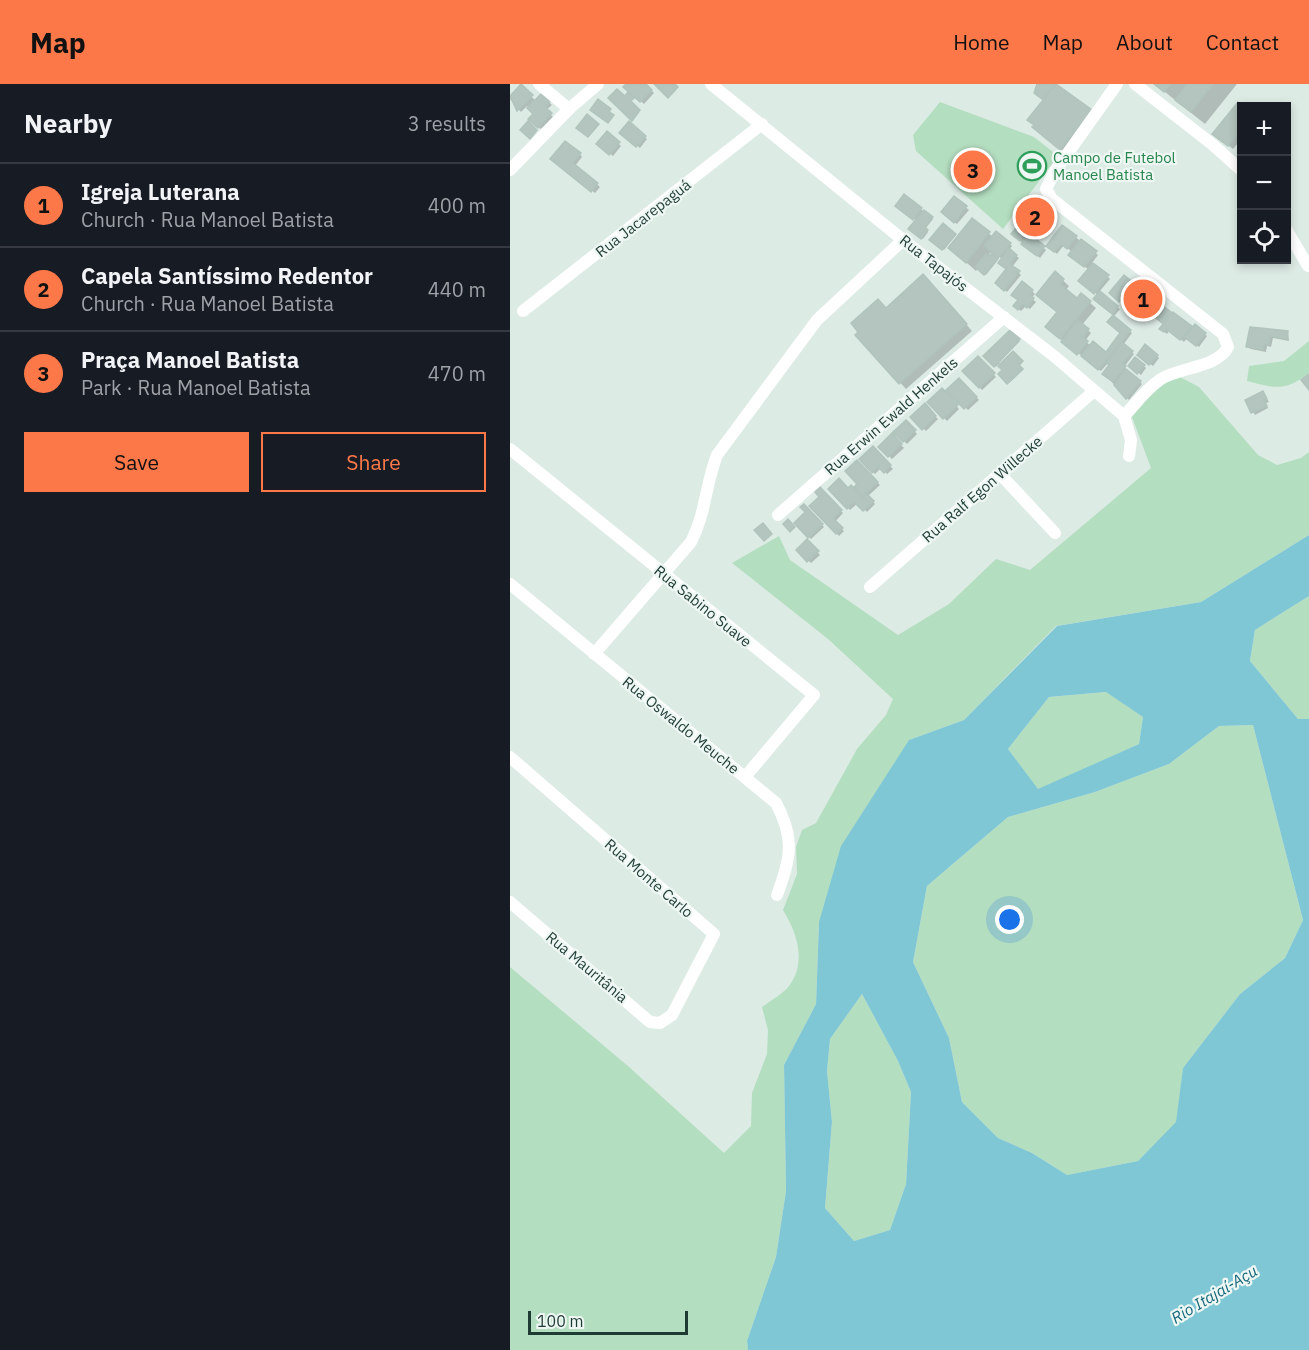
<!DOCTYPE html>
<meta charset="utf-8">
<style>
body{margin:0;font-family:"IBM Plex Sans",sans-serif;background:#242831;color:#f1f3f6}
.controls{position:absolute;right:18px;top:18px;display:grid;overflow:hidden;border-radius:0px;box-shadow:0 3px 9px #0003}
.controls button{width:54px;height:54px;display:grid;place-items:center;padding:0;border:0;border-bottom:2px solid #363941;background:#171b24;color:#f1f3f6;font:30px sans-serif}
.scale{position:absolute;left:18px;bottom:15px;width:160px;box-sizing:border-box;padding-left:6px;border:3px solid #1e3b34;border-top:0;font-size:16px;line-height:21px;white-space:nowrap;color:#1e3b34;-webkit-text-stroke:4px #eef7f3;paint-order:stroke}
.you{position:absolute;left:500px;top:836px;width:21px;height:21px;margin:-15px;border:4px solid #fff;border-radius:50%;background:#1a73e8;box-shadow:0 0 0 9px #1a73e833}
.badge{display:grid;place-items:center;width:39px;height:39px;border-radius:50%;background:#fd7849;color:#111;font-size:20px;font-weight:700}
.pin{position:absolute;translate:-50% -50%;border:3px solid #fff;box-shadow:0 2px 6px #0006}
.list{margin:0;padding:0;list-style:none}
h2{display:flex;justify-content:space-between;align-items:center;height:78px;margin:0;padding:0 24px;font-size:26px}
h2 small{font-size:20px;font-weight:400;color:#9ea1a6}
.list li{display:grid;grid-template-columns:39px 1fr auto;gap:18px;align-items:center;box-sizing:border-box;height:84px;padding:0 24px;border-top:2px solid #363941}
.list b{display:block;font-size:22px;white-space:nowrap}
.list p{margin:0;font-size:20px;white-space:nowrap;color:#9ea1a6}
.list em{font-size:20px;font-style:normal;color:#9ea1a6}
.actions{display:flex;gap:12px;padding:18px 24px}
.actions a{flex:1;padding:14px 0;border:2px solid #fd7849;border-radius:0px;text-align:center;font-size:21px;color:#fd7849}
.actions .main{background:#fd7849;color:#111}
.icon{flex:none;width:33px;height:33px;fill:none;stroke:currentColor;stroke-width:2;stroke-linecap:round;stroke-linejoin:round}
.map{position:relative;flex:none;width:799px;height:1266px;overflow:hidden}
header{display:flex;align-items:center;gap:36px;box-sizing:border-box;height:84px;padding:0 30px;background:#fd7849;color:#111}
header strong{font-size:28px}
nav{display:flex;gap:33px;margin-inline-start:auto;font-size:21px}
main{display:flex}
aside{flex:1;background:#171b24}
.map>svg:first-child{display:block}
.green{fill:#b4dec0}
.water{fill:#80c7d5;fill-rule:evenodd}
.shadow{fill:#0003}
.building{fill:#b3c5be;stroke:#b0c4bc;stroke-width:1.5}
.lines{fill:none;stroke-linecap:round;stroke-linejoin:round}
.minor{stroke:#fff;stroke-width:12}
.labels{text-anchor:middle;dominant-baseline:central;stroke-width:4.5;stroke-linejoin:round;paint-order:stroke}
.leisure-label{font-size:15px;fill:#27864d;stroke:#eef7f3;text-anchor:start}
.street-label{font-size:15px;fill:#1e3b34;stroke:#eef7f3}
.water-label{font-size:16px;font-style:italic;fill:#14687b;stroke:#eef7f3}
</style>
<header>
<strong>Map</strong>
<nav><a>Home</a><a>Map</a><a>About</a><a>Contact</a></nav>
</header>
<main>
<aside>
<h2>Nearby<small>3 results</small></h2>
<ul class="list">
<li><span class="badge">1</span><div><b>Igreja Luterana</b><p>Church · Rua Manoel Batista</p></div><em>400 m</em></li>
<li><span class="badge">2</span><div><b>Capela Santíssimo Redentor</b><p>Church · Rua Manoel Batista</p></div><em>440 m</em></li>
<li><span class="badge">3</span><div><b>Praça Manoel Batista</b><p>Park · Rua Manoel Batista</p></div><em>470 m</em></li>
</ul>
<div class="actions"><a class="main">Save</a><a>Share</a></div>
</aside>
<div class="map">
<svg width="799" height="1266" viewBox="0 0 799 1266">
<rect width="100%" height="100%" fill="#ddebe5"/>
<!-- green -->
<path class="green" d="M430 18 524 53 548 72 493 145 406 67 403 51Z
M799 257V289C775 308 765 304 737 297L739 282 774 277Z
M668 292 689 303 748 371 767 381 791 374 799 368V451L691 518 546 542 454 636 399 656 309 838 306 920 274 981 276 1107 266 1173 237 1257 238 1266H0V883L118 982 214 1069 241 1042 242 1009 257 970 258 946 252 923C260 917 273 910 279 902 297 878 287 849 273 826L287 790 286 763 292 746 306 739 347 665 376 631 383 615 318 555 222 479 269 452 280 476 388 551 439 520 486 475 520 486 641 384 622 333 652 298Z
M799 512V635H788L740 577 745 546Z
M597 608 633 633 629 660 528 706 498 665 539 613Z
M743 641 793 836 775 874 730 910 673 984 667 1038 628 1077 557 1091 522 1069 488 1054 452 1018 439 954 403 878 417 802 498 733 585 708 659 680 709 642Z
M352 910 388 977 401 1008 396 1100 380 1146 344 1157 315 1124 322 1038 317 987 320 955Z"/>
<!-- water -->
<path class="water" d="M799 451V512L745 546 740 577 788 635H799V1266H238L237 1257 266 1173 276 1107 274 981 306 920 309 838 331 762 399 656 454 636 547 542 691 518ZM596 608 633 633 629 660 528 705 498 665 539 613ZM743 641 793 836 775 874 730 910 673 984 666 1038 628 1077 557 1091 522 1069 488 1054 452 1018 439 954 403 878 417 802 498 733 585 708 659 680 709 642ZM352 910 388 977 401 1008 396 1100 380 1146 344 1157 315 1124 322 1038 317 987 320 955Z"/>
<!-- shadow -->
<path class="shadow" d="M118 0H134L144 9 134 20 116 3Z
M528 0H546L581 27 557 70 530 49 535 16 526 9Z
M645 0H727L695 40Z
M11 3 26 17 32 11 42 21 36 26 43 33 31 45 20 35 25 30 17 22 11 28 0 15Z
M732 23V54L723 65 709 54Z
M119 39 137 55 130 64 111 48Z
M97 49 111 62 103 72 88 60Z
M70 70 72 73 65 82 90 103 85 109 45 78Z
M395 112 423 135 415 145 418 148 413 155 400 145 407 137 387 122Z
M444 114 459 126 447 140 435 131Z
M531 131 533 134 519 151 536 166 530 174 503 150Z
M462 136 483 153 500 160 502 162 499 166 509 174 502 183 511 191 497 208 487 199 498 186 492 175 482 167 479 170 487 177 476 191 468 184 466 187 440 164Z
M433 141 446 151 434 166 421 156Z
M553 143 588 171 582 179 600 195 589 208 610 225 603 234 622 249 613 261 624 270 614 283 632 300 619 316 594 290 600 282 598 279 591 287 543 249 548 229 545 189 559 202 555 207 567 216 571 211 586 224 572 241 581 249 575 257 581 262 596 270 612 249 599 238 605 232 587 218 588 211 573 199 579 186 563 173 562 168 554 161 547 170 538 161Z
M614 193 626 203 613 219 604 212Z
M419 198 462 247 396 305 347 251 376 225Z
M513 199 525 210 521 214 526 218 520 225 516 222 511 227 505 222 509 217Z
M629 209 646 224 649 220 697 252 689 263 677 254 674 258 660 246 657 250 651 245 655 240 635 224 628 233 617 224Z
M741 245 778 248 779 257 763 254 761 263 757 262 756 268 741 265 738 262Z
M500 248 510 257 489 279 491 281 503 269 512 279 509 282 513 286 499 299 490 290 494 286 488 280 486 283 476 272Z
M647 272 649 274 643 282 631 273Z
M468 274 486 293 472 306 454 287Z
M625 275 636 284 631 291 620 282Z
M449 296 469 316 458 326 438 306Z
M432 306 449 325 437 337 419 318Z
M753 309 759 318 756 319 758 324 745 331 737 317Z
M414 321 428 335 416 347 402 333Z
M396 338 407 350 397 360 385 348Z
M382 351 394 364 382 375 370 363Z
M363 364 383 385 377 390 371 384 365 390 351 376Z
M347 378 370 401 358 412 365 420 357 428 348 419 340 426 320 405H338L349 401Z
M310 405 333 429 325 438 334 447 329 452 301 422 311 413Z
M294 422 314 443 301 455 286 439 297 429Z
M297 457 310 471 301 479 288 466Z"/>
<!-- building -->
<path class="building" d="M11 0 23 11 7 27 0 12Z
M116 0H136L142 6 130 18 113 3Z
M144 0H165L168 3 158 14Z
M527 0H545L532 15 524 9Z
M546 0 582 26 550 66 522 43 524 41 517 36Z
M644 0H660L654 8Z
M677 0H703L681 28 665 16Z
M107 5 115 12 118 8 124 14 121 17 130 26 122 37 98 14Z
M32 9 40 17 35 23 42 29 28 44 18 35 23 30 17 24Z
M88 15 101 25 99 28 104 31 98 39 80 26Z
M728 18 733 22 732 45 718 62 702 50Z
M77 30 89 40 78 53 66 44Z
M18 37 27 46 20 55 10 46Z
M119 37 136 52 126 63 109 49Z
M97 47 110 58 99 71 86 60Z
M55 57 71 69 63 79 88 99 81 108 40 75Z
M394 110 412 124 403 136 385 122Z
M444 112 457 122 444 139 431 128Z
M523 123 532 130 510 157 501 150Z
M414 126 423 133 415 143 418 146 411 155 398 145Z
M462 134 480 148 456 179 438 164Z
M433 139 446 150 432 166 419 156Z
M552 141 567 152 557 165 551 160 544 168 536 162Z
M486 147 501 159 488 174 474 162Z
M519 149 535 162 527 172 511 160Z
M571 155 587 167 574 183 558 171Z
M499 164 507 171 500 180 510 187 494 207 485 199 496 185 488 179Z
M476 170 479 173 481 170 488 175 474 191 465 183Z
M583 179 599 191 584 210 568 197Z
M545 187 554 195 550 200 567 214 571 209 581 217 550 255 535 243 547 228 526 211Z
M413 190 457 240 389 300 345 251 348 248 341 239 368 215 376 224Z
M614 191 624 199 609 218 599 209Z
M512 197 523 206 520 211 524 214 517 224 512 220 508 226 503 222 508 216 501 211Z
M590 207 608 222 602 230 583 215Z
M629 207 643 218 637 226 632 223 624 232 615 224Z
M648 218 661 228 652 239 640 229Z
M663 228 682 242 670 256 656 245 654 248 649 245Z
M603 231 621 246 588 286 571 272 583 257 596 268 610 249 597 238Z
M568 236 579 245 573 253 578 257 567 271 551 258Z
M685 240 696 249 686 262 674 253Z
M740 243 778 247 777 255 760 252 759 261 754 260 753 266 736 263Z
M500 246 510 255 484 283 473 272Z
M612 258 623 267 612 280 616 282 603 298 592 290 599 281 596 279Z
M635 260 648 271 639 281 627 271Z
M503 267 513 277 509 281 513 285 497 300 488 290 492 286 488 282Z
M468 272 485 289 469 304 452 287Z
M625 273 635 281 627 290 618 282Z
M616 285 631 297 616 315 604 301Z
M799 290V306L791 296Z
M449 294 467 313 454 325 436 306Z
M432 304 448 321 433 335 417 318Z
M753 307 757 315 754 317 757 322 741 329 735 316Z
M415 319 426 332 412 346 400 333Z
M396 336 406 346 393 358 383 348Z
M382 349 392 360 378 373 368 363Z
M363 362 381 381 374 389 368 383 362 389 349 375Z
M347 376 368 398 356 409 364 417 360 421 344 403 347 400 335 387Z
M329 394 338 404 341 401 360 421 353 427 344 418 337 425 318 405Z
M310 403 332 426 323 434 333 444 326 450 299 422 309 413 305 408Z
M294 420 313 440 298 454 284 439 295 428 290 423Z
M278 435 285 443 280 448 273 440Z
M253 439 262 450 254 457 244 446Z
M297 455 309 467 297 478 286 466Z"/>
<g class="lines">
<!-- minor -->
<path class="minor" d="M29 0 59 25
M201 0 393 156 544 272 614 332 621 356 619 372
M607 0 545 87 536 105 542 115 713 250 718 263C707 284 670 283 651 295 636 305 626 319 614 332
M625 0 702 60 732 87
M0 86 59 25 88 0
M776 145 798 182
M13 227 252 40
M0 365 304 611 235 693
M490 390 545 449
M268 431 494 233
M0 500 266 719C285 755 281 774 267 811
M360 503 584 307
M84 570 181 458C196 429 195 402 207 371L307 236 393 156
M0 673 204 850 162 931 150 939 140 938 0 818"/>
</g>
<!-- icons -->
<defs>
<g id="stadium-ring" transform="scale(1.5)"><circle r="9.5" fill="#eef7f3" stroke="#2e9e5b" stroke-width="1.5"/><path d="M0-5a6.5 5 0 1 0 0 10a6.5 5 0 1 0 0-10ZM-3.5-1.8h7v3.6h-7Z" fill="#2e9e5b"/></g>
</defs>
<g fill-rule="evenodd">
<use href="#stadium-ring" x="522" y="82"/>
</g>
<g class="labels">
<!-- leisure labels -->
<g class="leisure-label">
<text x="543" y="73">Campo de Futebol<tspan x="543" dy="17">Manoel Batista</tspan></text>
</g>
<!-- street labels -->
<g class="street-label">
<text transform="translate(133 134) rotate(-38)">Rua Jacarepaguá</text>
<text transform="translate(424 179) rotate(38)">Rua Tapajós</text>
<text transform="translate(381 332) rotate(-41)">Rua Erwin Ewald Henkels</text>
<text transform="translate(472 405) rotate(-41)">Rua Ralf Egon Willecke</text>
<text transform="translate(193 522) rotate(39)">Rua Sabino Suave</text>
<text transform="translate(171 641) rotate(39)">Rua Oswaldo Meuche</text>
<text transform="translate(139 794) rotate(41)">Rua Monte Carlo</text>
<text transform="translate(77 883) rotate(40)">Rua Mauritânia</text>
</g>
<!-- water labels -->
<g class="water-label">
<text transform="translate(704 1210) rotate(-31)">Rio Itajaí-Açu</text>
</g>
</g>
</svg>
<div class="controls">
<button>+</button>
<button>−</button>
<button><svg class="icon" aria-label="locate" viewBox="0 0 24 24"><circle cx="12" cy="12" r="6"/><path d="M12 2v4M12 18v4M2 12h4M18 12h4"/></svg></button>
</div>
<div class="scale">100 m</div>
<div class="you"></div>
<div class="pin badge" style="left:633px;top:215px">1</div>
<div class="pin badge" style="left:525px;top:133px">2</div>
<div class="pin badge" style="left:463px;top:86px">3</div>
</div>
</main>
